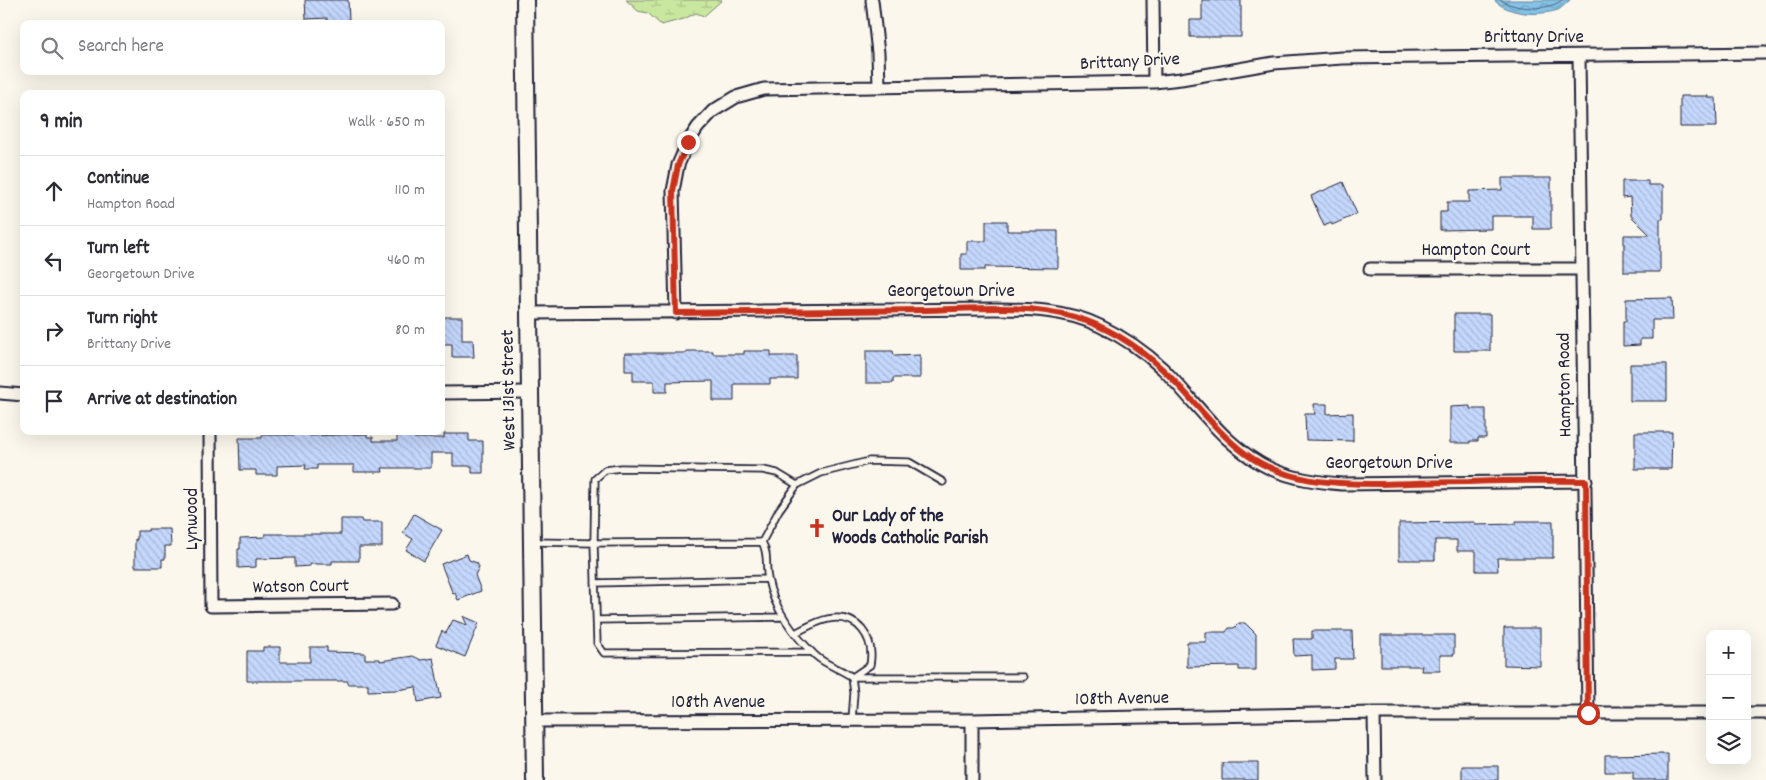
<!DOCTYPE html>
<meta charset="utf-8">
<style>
body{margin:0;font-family:Dekko,sans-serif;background:#f7f7f7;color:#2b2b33}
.controls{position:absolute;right:15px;bottom:15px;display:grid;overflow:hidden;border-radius:10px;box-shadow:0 5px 20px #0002}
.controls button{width:45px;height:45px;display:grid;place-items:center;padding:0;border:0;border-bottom:1px solid #e1e1e2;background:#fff;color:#2b2b33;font:25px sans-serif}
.stop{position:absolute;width:15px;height:15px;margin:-11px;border:4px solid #c8321e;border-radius:50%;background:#fff}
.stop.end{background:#c8321e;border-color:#fff;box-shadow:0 1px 5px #0008}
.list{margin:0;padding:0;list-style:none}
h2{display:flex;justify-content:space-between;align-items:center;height:65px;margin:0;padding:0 20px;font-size:21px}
h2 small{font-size:16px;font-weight:400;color:#7c7c81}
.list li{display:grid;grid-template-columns:32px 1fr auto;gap:15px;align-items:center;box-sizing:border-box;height:70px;padding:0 20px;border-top:1px solid #e1e1e2}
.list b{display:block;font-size:19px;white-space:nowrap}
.list p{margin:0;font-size:16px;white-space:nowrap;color:#7c7c81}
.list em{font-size:16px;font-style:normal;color:#7c7c81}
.icon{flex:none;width:28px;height:28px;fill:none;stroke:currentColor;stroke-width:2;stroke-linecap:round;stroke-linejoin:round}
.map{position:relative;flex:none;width:1766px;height:780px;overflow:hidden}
.search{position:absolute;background:#fff;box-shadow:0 5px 20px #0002;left:20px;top:20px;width:425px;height:55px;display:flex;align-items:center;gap:12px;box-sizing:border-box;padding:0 18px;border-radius:10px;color:#7c7c81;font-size:19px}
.panel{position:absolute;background:#fff;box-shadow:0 5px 20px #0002;left:20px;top:90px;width:425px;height:345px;border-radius:10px}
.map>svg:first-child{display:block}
.wetland{fill:url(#wetland-marsh);stroke:#76846d}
.water{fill:url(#water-waves);stroke:#5d82a1}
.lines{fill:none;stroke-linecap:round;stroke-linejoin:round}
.shore{stroke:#4a627f;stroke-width:1}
.building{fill:url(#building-back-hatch);stroke:#22223b}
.lane-casing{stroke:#22223b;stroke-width:9}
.street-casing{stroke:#22223b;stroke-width:15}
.secondary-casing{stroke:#22223b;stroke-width:20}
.lane{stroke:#fbf7ec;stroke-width:5.5}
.street{stroke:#fbf7ec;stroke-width:11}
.secondary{stroke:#fbf7ec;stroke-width:16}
.route{stroke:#c8321e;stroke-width:6}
.labels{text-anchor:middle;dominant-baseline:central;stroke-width:4.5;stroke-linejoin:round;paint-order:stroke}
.street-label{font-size:19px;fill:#22223b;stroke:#fbf7ec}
.poi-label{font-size:19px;font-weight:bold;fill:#22223b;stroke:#fbf7ec;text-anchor:start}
</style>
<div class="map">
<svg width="1766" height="780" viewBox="0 0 1766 780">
<defs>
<pattern id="wetland-marsh" width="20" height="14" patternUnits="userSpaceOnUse" patternTransform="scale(1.25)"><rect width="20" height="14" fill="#cae79f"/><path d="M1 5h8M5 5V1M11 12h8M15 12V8" fill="none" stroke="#adc68a"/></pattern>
<pattern id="water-waves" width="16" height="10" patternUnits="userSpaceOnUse" patternTransform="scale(1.25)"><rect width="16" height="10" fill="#85c2e5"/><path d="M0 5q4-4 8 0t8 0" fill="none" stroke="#73a6c5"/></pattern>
<pattern id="building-back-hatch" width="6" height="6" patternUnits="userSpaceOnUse" patternTransform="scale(1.25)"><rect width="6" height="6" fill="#c4d7fc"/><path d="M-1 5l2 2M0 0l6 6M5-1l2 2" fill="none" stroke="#a8b8d9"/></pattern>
</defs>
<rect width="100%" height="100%" fill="#fbf7ec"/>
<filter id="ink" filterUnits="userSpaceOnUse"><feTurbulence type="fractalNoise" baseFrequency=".02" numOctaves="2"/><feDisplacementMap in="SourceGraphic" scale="10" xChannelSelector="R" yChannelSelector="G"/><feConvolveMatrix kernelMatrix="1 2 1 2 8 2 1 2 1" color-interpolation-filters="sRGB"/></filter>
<g filter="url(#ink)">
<!-- wetland -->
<path class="wetland" d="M626 0H722L704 16 696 13 684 19 661 25 648 13 638 11Z"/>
<!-- water -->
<path class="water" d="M1494 0H1570C1566 3 1562 8 1558 10 1538 16 1509 15 1494 0Z"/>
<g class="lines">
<!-- shore -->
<path class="shore" d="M1501 0C1514 10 1550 11 1562 0"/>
</g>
<!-- building -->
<path class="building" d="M305 0H348L349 20H346V24H327V18L306 19Z
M1202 0H1241V37H1190V20H1202Z
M1680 96H1708V98H1716L1717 127H1680Z
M1502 178H1551V229H1533V216H1491V229L1440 230V212H1447V202H1469V191L1502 190Z
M1622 181H1648V185H1663V219H1660V272H1624V235H1650L1631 216 1630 197 1622 198Z
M1343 182 1357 214 1332 225 1331 223 1324 226 1311 196Z
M986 221H1007V231H1058V268L985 267V270H961V254H967V241H986Z
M1672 298 1673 320H1652V339H1640V345L1623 346V321H1626V299Z
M1454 314H1490V351H1454Z
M441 317H462V340H473L474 357H452V344H441Z
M687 351H713V354H744V351H771V356H797V379H770V384H734V401H713V381L667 382V392H654V381H633V371H625V353H687Z
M866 351H893L894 356 920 355V378H893V383H866Z
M1630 364H1667V401H1630Z
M1314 404H1327V414L1353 413V441L1306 440 1305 414H1315Z
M1470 406V409H1486V438H1478V441H1470V443H1450V407Z
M294 432H310V436L367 434V437H373V441H397V434H414V438H444V434H469V441H483V473H472V466H453V453H431V468H382L383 472H354V465H317V469H305L306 465 277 466V475H256V470H240L239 438H262V435H294Z
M1635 432H1672L1671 469H1635Z
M414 514 442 530 424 561 406 550 413 539 403 533Z
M341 519H361L362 522H382V547H359V561H332V564H310V566L295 567V558L256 559V567L238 568V549H240V538L265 537V534H341Z
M1516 521H1553V558H1497L1498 571H1476V551H1457V540H1435V560H1399V523L1475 522V525L1516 524Z
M148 529H170L171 546H165V559H162V567H135V539L137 540V531H148Z
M467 554 469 560 477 563 479 567 475 575 481 591 458 600 455 593 453 594 441 564Z
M463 616 479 623 465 657 436 645 442 631 446 633 453 620 467 625Z
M1239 623H1245L1256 634V670H1239V666L1187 667V642H1206V632H1226L1229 628H1234Z
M1504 628H1540V666L1504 665Z
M1312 631H1352L1353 659H1335V669L1312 670V655L1294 656 1293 639H1312Z
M1381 635H1454V655H1440V671H1421L1422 666H1381Z
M263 647H280V662H310V647H327V652L365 653V659H380V661L413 656 421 660 433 658 441 698 418 702 416 687 397 690 368 691V684H348V681H247V651H263Z
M1668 754V780H1633V772H1605V755Z
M1222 763H1258V780H1222Z
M1462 766H1498V780H1462Z"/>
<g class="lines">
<!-- lane casing -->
<g class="lane-casing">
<path id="lane" d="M797 485 777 473 763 470 621 468 605 470 595 479 594 543 597 643 604 653 812 652
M534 542 594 543 762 542C769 554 765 565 768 579 773 607 795 637 816 656 826 665 841 669 852 677L854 693 852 720
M762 542 779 510 797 485 821 473 869 461 909 462 943 482
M595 583 768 579
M597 620 782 617
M795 633C805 628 817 621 828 619 858 613 875 638 870 665L854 676
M852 677H1023"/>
</g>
<!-- street casing -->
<g class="street-casing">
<path id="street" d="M872 0 878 53 879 86
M1153 0 1154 82
M1579 56 1588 713
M1370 269H1582
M529 313 996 309C1032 309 1067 310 1100 326 1123 337 1145 352 1163 369 1198 404 1225 448 1271 469 1294 479 1318 482 1342 484L1586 481
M676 313 673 191 678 165 688 142 698 127 713 111 736 97 764 89 1154 82 1181 79 1274 63 1342 58 1766 53
M0 393 24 395
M441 393 530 392
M210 431 211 606 392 604
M1374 713 1375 780
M1747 713H1766
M535 721 972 720 1374 713H1710
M972 780V720"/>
</g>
<!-- secondary casing -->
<g class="secondary-casing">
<path id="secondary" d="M525 0 535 780"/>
</g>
<!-- lane -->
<use href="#lane" class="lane"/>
<!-- street -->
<use href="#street" class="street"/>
<!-- secondary -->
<use href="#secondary" class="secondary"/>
</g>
</g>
<g class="lines" filter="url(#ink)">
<!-- route -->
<path class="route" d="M688 142 678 165 673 191 676 313C759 312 841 311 924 310 973 309 1026 303 1074 317 1106 326 1136 345 1161 368 1191 395 1213 430 1246 454 1286 483 1334 484 1381 484 1410 483 1440 482 1469 482 1508 480 1547 481 1586 481L1588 713"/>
</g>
<!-- icons -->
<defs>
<g id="church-bare" transform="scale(1.5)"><path d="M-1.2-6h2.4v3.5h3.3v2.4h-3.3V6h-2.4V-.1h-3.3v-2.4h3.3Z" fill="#c8321e" stroke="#fbf7ec" stroke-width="2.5" paint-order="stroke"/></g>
</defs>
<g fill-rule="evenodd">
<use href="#church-bare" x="817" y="528"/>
</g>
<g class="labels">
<!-- street labels -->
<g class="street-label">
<text x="1534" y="38">Brittany Drive</text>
<text transform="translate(1130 63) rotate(-3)">Brittany Drive</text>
<text x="1476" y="251">Hampton Court</text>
<text x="951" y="292">Georgetown Drive</text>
<text transform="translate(1566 385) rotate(-91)">Hampton Road</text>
<text transform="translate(510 390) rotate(-91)">West 131st Street</text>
<text x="1389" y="464">Georgetown Drive</text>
<text transform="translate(193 519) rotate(-90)">Lynwood</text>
<text transform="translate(301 588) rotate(-1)">Watson Court</text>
<text transform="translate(1122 700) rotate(-1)">108th Avenue</text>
<text x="718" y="703">108th Avenue</text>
</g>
<!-- poi labels -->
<g class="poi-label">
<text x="832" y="517">Our Lady of the<tspan x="832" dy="22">Woods Catholic Parish</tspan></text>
</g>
</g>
</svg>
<div class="controls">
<button>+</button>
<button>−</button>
<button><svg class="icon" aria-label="layers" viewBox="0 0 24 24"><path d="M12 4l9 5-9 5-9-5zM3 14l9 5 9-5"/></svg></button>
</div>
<div class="stop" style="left:1588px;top:713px"></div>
<div class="stop end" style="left:688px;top:142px"></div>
<div class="search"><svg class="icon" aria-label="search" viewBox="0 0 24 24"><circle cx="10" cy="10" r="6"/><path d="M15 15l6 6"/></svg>Search here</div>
<section class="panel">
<h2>9 min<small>Walk · 650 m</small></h2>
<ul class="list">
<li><svg class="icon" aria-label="ahead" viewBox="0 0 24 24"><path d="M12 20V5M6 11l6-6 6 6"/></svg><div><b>Continue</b><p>Hampton Road</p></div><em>110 m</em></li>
<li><svg class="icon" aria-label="left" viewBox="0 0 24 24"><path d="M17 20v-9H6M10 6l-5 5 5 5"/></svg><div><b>Turn left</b><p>Georgetown Drive</p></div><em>460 m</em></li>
<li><svg class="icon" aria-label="right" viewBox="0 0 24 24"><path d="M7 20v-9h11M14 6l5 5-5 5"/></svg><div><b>Turn right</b><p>Brittany Drive</p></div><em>80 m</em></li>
<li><svg class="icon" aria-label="arrive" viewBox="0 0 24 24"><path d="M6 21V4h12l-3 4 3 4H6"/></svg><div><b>Arrive at destination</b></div></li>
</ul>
</section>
</div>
